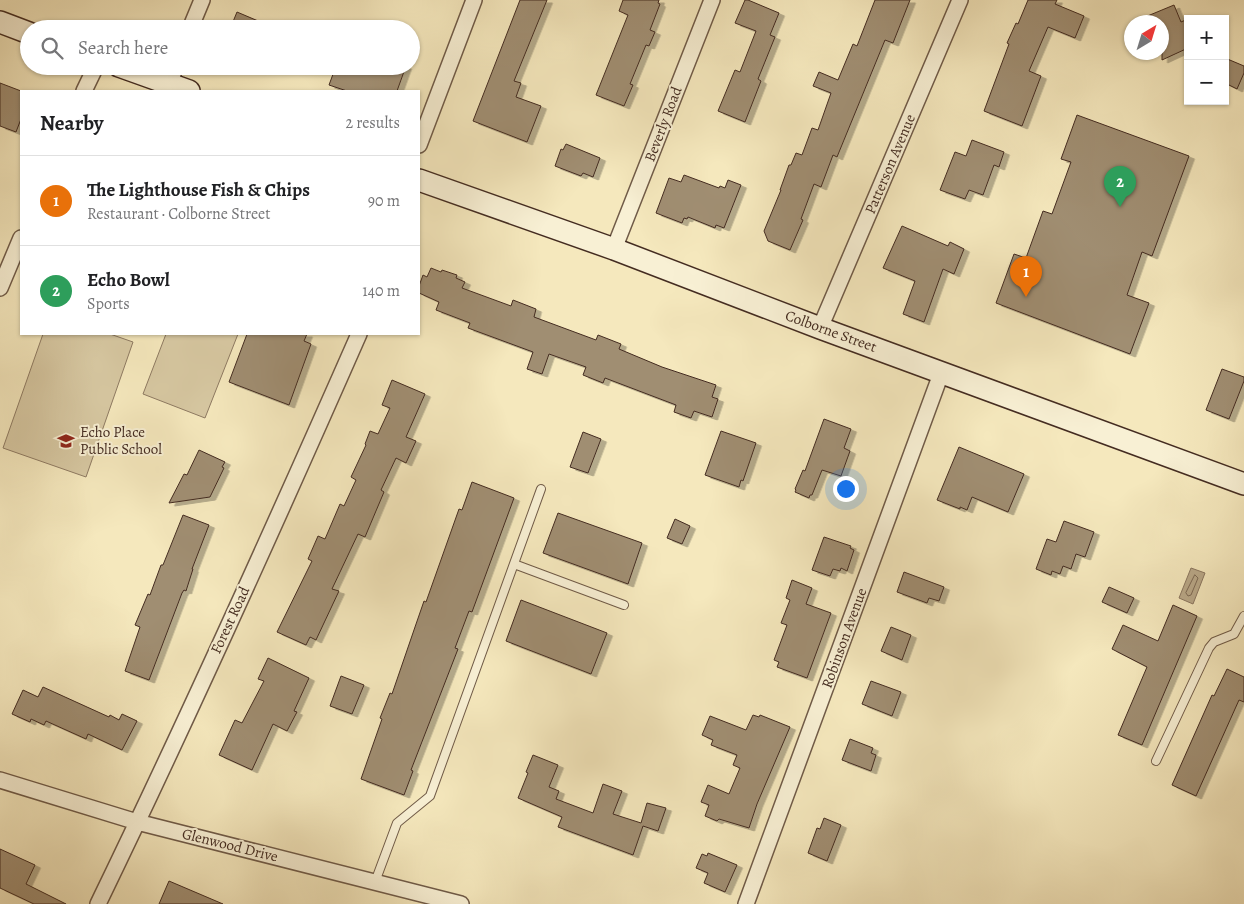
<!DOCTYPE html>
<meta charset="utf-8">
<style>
body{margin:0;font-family:Alegreya,serif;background:#f6f6f6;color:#202124}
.controls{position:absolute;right:15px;top:15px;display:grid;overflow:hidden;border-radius:0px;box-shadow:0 1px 4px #0004}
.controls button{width:45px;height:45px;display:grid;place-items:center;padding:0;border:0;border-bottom:1px solid #e0e0e0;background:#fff;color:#202124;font:25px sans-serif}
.compass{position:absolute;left:1124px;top:15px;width:45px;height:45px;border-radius:50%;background:#fff;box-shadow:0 1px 4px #0004;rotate:38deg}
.you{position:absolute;left:845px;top:488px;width:18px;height:18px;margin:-12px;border:4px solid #fff;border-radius:50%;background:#1a73e8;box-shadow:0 0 0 8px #1a73e833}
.badge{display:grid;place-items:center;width:32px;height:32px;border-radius:50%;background:#db2777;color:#fff;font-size:16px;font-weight:700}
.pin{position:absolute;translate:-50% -41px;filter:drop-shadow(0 1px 2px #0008)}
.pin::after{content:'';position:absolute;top:26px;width:18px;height:15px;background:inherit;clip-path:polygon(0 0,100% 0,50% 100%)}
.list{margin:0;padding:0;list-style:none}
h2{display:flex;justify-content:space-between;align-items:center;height:65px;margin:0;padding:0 20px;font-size:21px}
h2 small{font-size:16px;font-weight:400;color:#757577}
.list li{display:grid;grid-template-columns:32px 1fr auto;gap:15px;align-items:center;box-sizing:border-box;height:90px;padding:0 20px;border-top:1px solid #e0e0e0}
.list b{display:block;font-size:19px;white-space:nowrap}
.list p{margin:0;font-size:16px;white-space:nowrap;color:#757577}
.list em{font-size:16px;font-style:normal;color:#757577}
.icon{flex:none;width:28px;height:28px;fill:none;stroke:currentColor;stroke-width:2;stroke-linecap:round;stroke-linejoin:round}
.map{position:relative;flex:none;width:1244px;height:904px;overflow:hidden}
.search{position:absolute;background:#fff;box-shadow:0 1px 4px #0004;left:20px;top:20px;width:400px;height:55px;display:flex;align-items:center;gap:12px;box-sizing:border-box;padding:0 18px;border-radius:28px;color:#757577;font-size:19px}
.panel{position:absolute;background:#fff;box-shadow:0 1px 4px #0004;left:20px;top:90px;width:400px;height:245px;border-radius:0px}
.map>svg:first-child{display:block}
.green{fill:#d7c8a2;stroke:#8e7a62}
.water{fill:#b9a888;stroke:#8a765f}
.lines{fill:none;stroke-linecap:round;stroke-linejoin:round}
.shore{stroke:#7e6a54;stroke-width:1}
.building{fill:#a08e72;stroke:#442c21;filter:url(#shadow)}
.service-casing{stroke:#705b48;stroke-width:10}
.minor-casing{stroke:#705b48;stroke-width:18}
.secondary-casing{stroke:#442c21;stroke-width:24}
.service{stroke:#f8f0d4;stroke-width:8}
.minor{stroke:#f8f0d4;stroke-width:15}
.secondary{stroke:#f8f0d4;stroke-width:21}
.labels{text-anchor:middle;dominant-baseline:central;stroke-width:4;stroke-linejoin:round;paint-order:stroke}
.street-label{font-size:15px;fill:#442c21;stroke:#f8f0d4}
.poi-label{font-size:15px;fill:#442c21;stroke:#f8f0d4;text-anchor:start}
</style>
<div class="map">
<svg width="1244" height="904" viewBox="0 0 1244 904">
<defs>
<filter id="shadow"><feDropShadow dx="5.5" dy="3" stdDeviation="0" flood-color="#0004"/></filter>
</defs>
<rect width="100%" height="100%" fill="#f5e8bd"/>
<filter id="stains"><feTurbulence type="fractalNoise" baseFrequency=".004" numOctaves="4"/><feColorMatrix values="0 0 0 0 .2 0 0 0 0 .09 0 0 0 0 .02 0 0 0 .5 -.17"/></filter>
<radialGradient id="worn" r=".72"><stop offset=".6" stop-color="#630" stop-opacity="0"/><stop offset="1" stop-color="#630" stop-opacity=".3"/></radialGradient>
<!-- green -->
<path class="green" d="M43 334H110L133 342 86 477 3 448Z
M166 334H238L205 418 143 394Z"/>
<!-- water -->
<path class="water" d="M1191 568 1205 573 1193 604 1179 598Z"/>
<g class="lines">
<!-- shore -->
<path class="shore" d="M1195 575 1198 578 1191 595 1188 596 1186 593Z"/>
</g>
<!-- building -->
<path class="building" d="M520 0H547L514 81 521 83 516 97 541 106 527 142 473 121Z
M623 0H659L658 3 660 4 650 30 655 32 649 46 646 45 630 84 633 85 624 106 596 95 628 15 619 11Z
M745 0H748L779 13 770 35 775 37 758 79 761 81 745 122 718 111 735 70 740 72 756 31 735 23Z
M875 0H910L893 43 885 40 837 157 833 155 821 187 814 184 801 219 803 220 790 250 768 241 764 231 781 190H780L789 165H791L796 153 802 155 812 128 818 130 831 93 813 86 819 72 838 80 853 44 857 46Z
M1028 0H1057L1055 4 1084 16 1075 38 1048 27 1029 71 1041 76 1022 126 984 111 1009 44 1007 43 1016 23 1018 24Z
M1174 5 1181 22 1188 19V48L1162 60V22H1133Z
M237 12 277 29H230Z
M1225 58 1244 66V73L1237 89 1225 83Z
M336 66H406L397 91H347L329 85Z
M0 83 21 91V119L16 132 0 126Z
M1077 115 1189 156 1152 256 1142 252 1127 295 1149 303 1130 354 996 303 1014 254 1026 258 1043 211 1052 214 1071 162 1061 159Z
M972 140 1004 152 999 167 994 165 983 195 969 190 965 199 940 190 955 152 966 156Z
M566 144 600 158 593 177 583 173 581 176 555 166 561 149 563 150Z
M684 175 719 188 720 186 725 188 728 180 741 185 724 228 716 225 715 228 688 217 687 219 684 218 682 223 656 213 669 178 681 182Z
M902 226 948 246 950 242 964 249 954 274 943 269 924 322 903 314 915 281 883 268Z
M431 268 441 272 442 270 457 275 456 278 465 282 462 288 511 306 513 300 536 309 534 317 596 340 598 335 621 344 619 349 662 367 716 385 712 397 718 399 712 417 694 411 691 418 674 412 676 405 605 378 603 383 583 375 586 367 549 354 542 374 527 369 533 352 468 328 470 323 436 310 439 302 419 293V286L423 275 427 277Z
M247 334H307L304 341 311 344 289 405 229 382Z
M1222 369 1244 377V381L1229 419 1206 410Z
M392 380 425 394 406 437 416 441 406 463 396 458 381 490 384 492 365 537 358 534 332 589 339 591 316 640 310 637 306 645 277 632 312 561 308 559 318 536 325 539 340 504 344 506 356 480 351 477 366 445 365 444 370 431 378 434 390 408 382 405Z
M824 419 851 429 844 448 850 451 841 476 822 470 812 495H810L809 498 795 492 796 490 795 489 803 470 805 471Z
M721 431 756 443 743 481 741 480 739 487 705 475Z
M583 432 601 439 588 473 570 467Z
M959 447 1024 474 1008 512 972 497 967 510 960 507V509L937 500Z
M199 450 225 462 222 467 224 468 210 497 169 503 184 474 187 475Z
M472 482 514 498 472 612 469 611 455 648 458 649 411 770 413 771 404 795 361 779 382 719 380 718 390 693 392 694 415 627 424 601 426 602 459 509 462 510Z
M558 513 642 543 628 584 543 553Z
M183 515 209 525 192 569H193L186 591 184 590 182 593 149 680 125 671 140 627 135 625 148 594 150 595 161 565H163Z
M675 519 690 526 682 544 667 538Z
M1064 521 1094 532 1085 557 1076 554 1071 569 1063 566 1060 574 1052 571 1051 575 1036 569 1047 539 1056 542Z
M824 537 851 546 850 548 854 550 847 571 841 568 840 571 833 569 830 576 812 570Z
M904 572 944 587 939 601 929 598 927 603 897 592Z
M792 580 812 588 806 604 831 613 807 678 777 667 779 662 774 660 787 625 781 623 790 600 786 598Z
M1109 587 1134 598 1127 613 1102 602Z
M521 600 607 633 591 674 506 641Z
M1173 605 1197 616 1142 745 1118 735 1147 667 1112 649 1123 625 1158 641Z
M891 627 911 635 902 660 881 651Z
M268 658 309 678 294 711 297 712 287 731 273 724 252 770 219 755 235 720 242 723 264 681 258 679Z
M1227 669 1244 677V702L1239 700 1196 796 1172 785 1212 695 1214 696Z
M341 676 364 685 352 714 330 706Z
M871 681 901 692 892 716 862 704Z
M43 687 109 717 110 715 119 720 122 714 137 721 122 750 88 734 86 739 46 721 44 725 31 719 30 722 12 714 23 690 38 697Z
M753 715 759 717 760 715 790 727 757 804 749 828 719 819 717 821 705 816 709 805 701 802 708 785 729 794 740 768 733 765 737 755 711 745 713 740 702 735 710 716 746 730Z
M850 739 873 748 871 753 876 755 871 771 842 760Z
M533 755 558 765 549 787 559 791 556 799 593 813 603 784 622 791 613 814 641 823 647 803 666 808 658 831 643 826 633 855 558 827 562 817 518 798 528 773 526 772Z
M824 818 841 825 827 861 808 853 817 828 820 829Z
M0 849 35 865 26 884 66 904H34L0 888Z
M708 853 737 865 725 892 704 883 708 873 696 868 702 854 707 856Z
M169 881 223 904H159Z"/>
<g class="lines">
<!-- service casing -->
<g class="service-casing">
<path id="service" d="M514 564 624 605
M1156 761 1209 648 1214 642 1234 634 1244 616
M375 882 397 823 430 796 541 489"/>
</g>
<!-- minor casing -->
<g class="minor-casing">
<path id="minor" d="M190 29 202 0
M169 84 176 66
M84 91 96 66
M419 145 474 0
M614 249 712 0
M0 288 21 238
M820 328 960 0
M0 780 137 822 461 904
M98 904C189 716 275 525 359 334
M746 904 942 371"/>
</g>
<!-- secondary casing -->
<g class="secondary-casing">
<path id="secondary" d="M0 22 29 33
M119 66 189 91
M419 180 614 249 820 328 1244 484"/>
</g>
<!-- service -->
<use href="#service" class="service"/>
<!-- minor -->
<use href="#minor" class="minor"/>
<!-- secondary -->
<use href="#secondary" class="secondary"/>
</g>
<!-- icons -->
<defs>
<g id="school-bare" transform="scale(1.35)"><path d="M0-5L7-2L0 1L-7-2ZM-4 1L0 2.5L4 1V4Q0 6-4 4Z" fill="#8f2418" stroke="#f8f0d4" stroke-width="2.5" paint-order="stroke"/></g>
</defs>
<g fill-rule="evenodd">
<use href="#school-bare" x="66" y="441"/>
</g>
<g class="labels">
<!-- street labels -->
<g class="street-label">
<text transform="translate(663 124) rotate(-69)">Beverly Road</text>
<text transform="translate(890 164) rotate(-67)">Patterson Avenue</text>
<text transform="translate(831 331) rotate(20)">Colborne Street</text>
<text transform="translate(230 620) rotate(-65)">Forest Road</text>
<text transform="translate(844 638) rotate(-70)">Robinson Avenue</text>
<text transform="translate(230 845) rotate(14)">Glenwood Drive</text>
</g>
<!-- poi labels -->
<g class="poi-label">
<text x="80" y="432">Echo Place<tspan x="80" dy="17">Public School</tspan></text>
</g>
</g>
<rect width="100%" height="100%" filter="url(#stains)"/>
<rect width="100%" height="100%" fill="url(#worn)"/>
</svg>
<div class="controls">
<button>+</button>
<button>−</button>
</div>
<svg class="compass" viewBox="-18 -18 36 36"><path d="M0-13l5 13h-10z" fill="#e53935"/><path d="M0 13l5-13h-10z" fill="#757577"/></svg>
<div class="you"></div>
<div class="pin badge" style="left:1026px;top:297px;background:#e8710a">1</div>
<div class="pin badge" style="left:1120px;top:207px;background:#2e9e5b">2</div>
<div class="search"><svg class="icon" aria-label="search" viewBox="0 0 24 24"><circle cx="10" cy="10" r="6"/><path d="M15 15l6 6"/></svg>Search here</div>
<section class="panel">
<h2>Nearby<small>2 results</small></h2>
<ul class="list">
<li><span class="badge" style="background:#e8710a">1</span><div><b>The Lighthouse Fish &amp; Chips</b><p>Restaurant · Colborne Street</p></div><em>90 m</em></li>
<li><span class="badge" style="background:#2e9e5b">2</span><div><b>Echo Bowl</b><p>Sports</p></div><em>140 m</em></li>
</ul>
</section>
</div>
